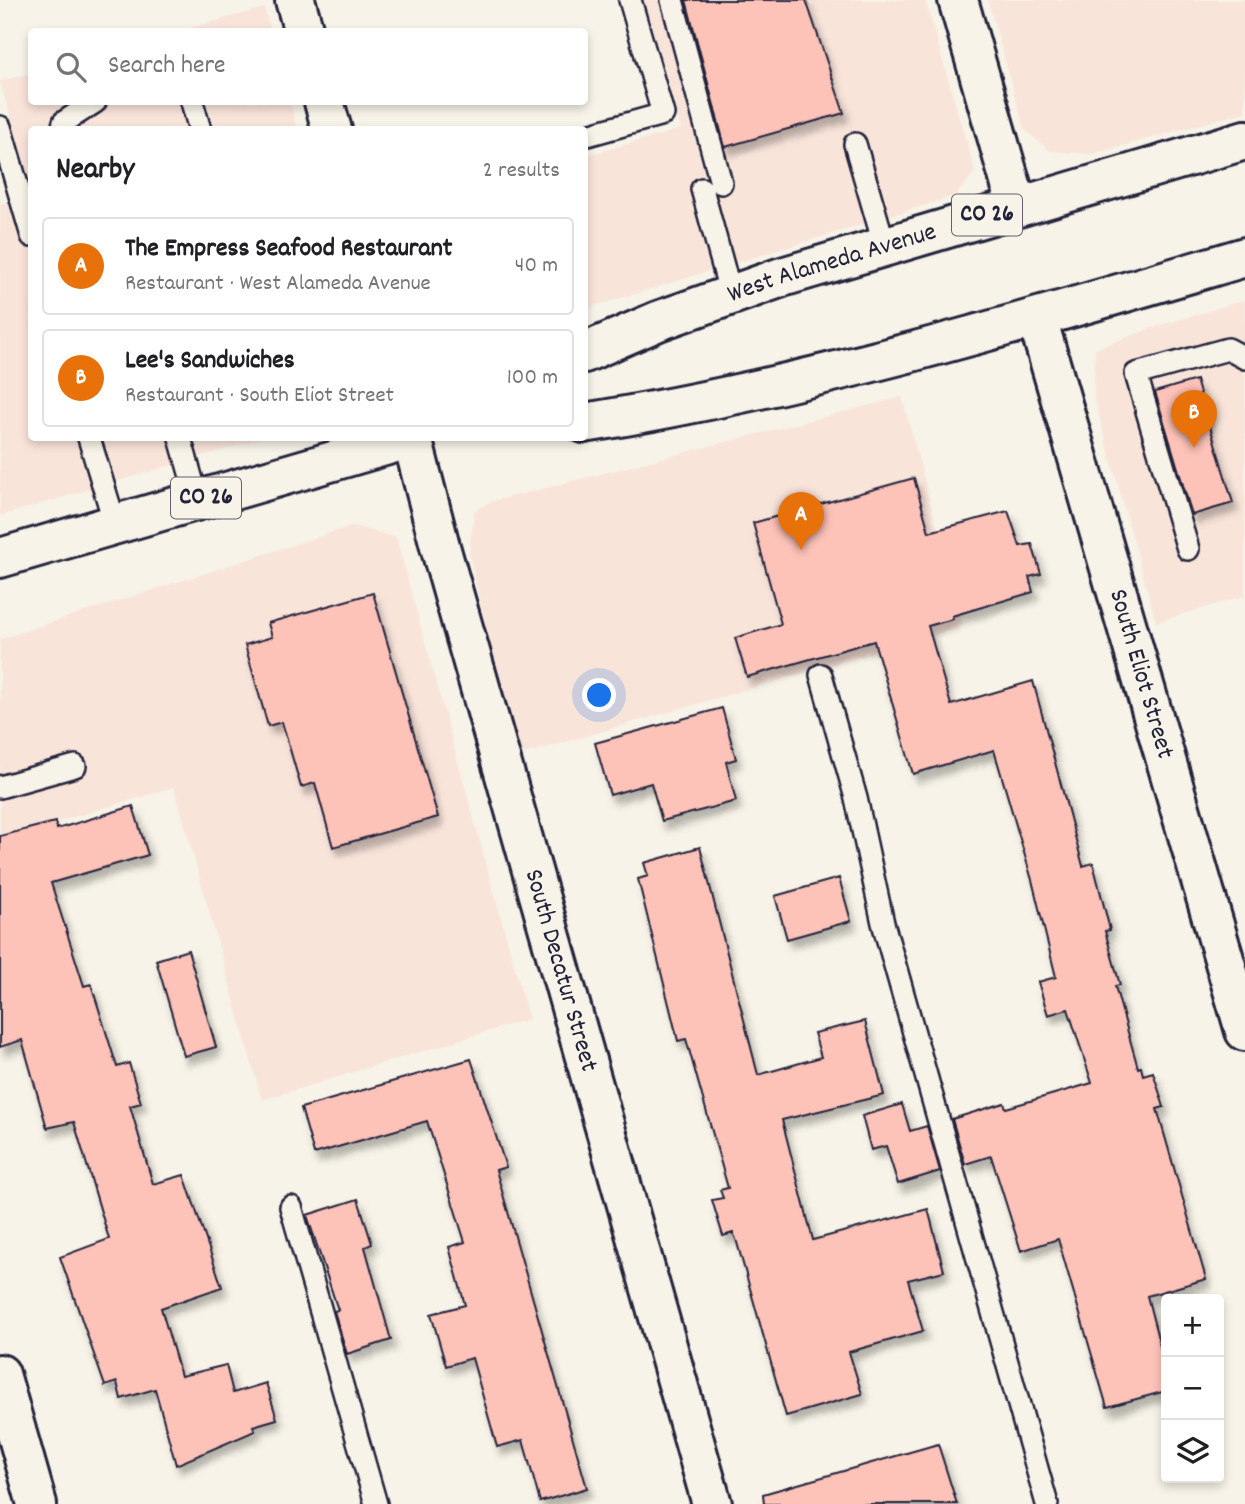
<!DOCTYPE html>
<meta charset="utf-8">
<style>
body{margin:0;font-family:Dekko,sans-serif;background:#f6f6f6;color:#202124}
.controls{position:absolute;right:21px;bottom:21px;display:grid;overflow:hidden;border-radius:7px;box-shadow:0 4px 10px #0003}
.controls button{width:63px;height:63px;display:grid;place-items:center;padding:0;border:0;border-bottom:2px solid #e0e0e0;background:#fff;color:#202124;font:35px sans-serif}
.you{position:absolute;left:600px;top:696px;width:24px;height:24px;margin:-18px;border:5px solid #fff;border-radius:50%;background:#1a73e8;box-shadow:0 0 0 10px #1a73e833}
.badge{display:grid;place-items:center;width:46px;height:46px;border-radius:50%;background:#22223b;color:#fff;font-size:23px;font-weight:700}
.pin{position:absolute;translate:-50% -58px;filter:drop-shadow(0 2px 4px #0008)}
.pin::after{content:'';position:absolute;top:37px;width:24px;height:21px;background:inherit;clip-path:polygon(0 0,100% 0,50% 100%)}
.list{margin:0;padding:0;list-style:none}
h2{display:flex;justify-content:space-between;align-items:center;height:91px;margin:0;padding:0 28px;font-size:30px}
h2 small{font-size:23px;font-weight:400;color:#757577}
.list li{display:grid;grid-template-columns:46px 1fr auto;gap:21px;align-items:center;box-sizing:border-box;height:98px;margin:0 14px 14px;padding:0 14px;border:2px solid #e0e0e0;border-radius:7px}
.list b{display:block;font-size:26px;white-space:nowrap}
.list p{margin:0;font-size:23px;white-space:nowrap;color:#757577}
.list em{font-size:23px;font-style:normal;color:#757577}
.icon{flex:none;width:38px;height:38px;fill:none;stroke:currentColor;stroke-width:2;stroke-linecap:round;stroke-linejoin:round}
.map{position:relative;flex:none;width:1245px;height:1504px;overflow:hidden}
.search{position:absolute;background:#fff;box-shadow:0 4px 10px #0003;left:28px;top:28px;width:560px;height:77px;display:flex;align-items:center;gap:18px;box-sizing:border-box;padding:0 24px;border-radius:7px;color:#757577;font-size:26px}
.panel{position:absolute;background:#fff;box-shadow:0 4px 10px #0003;left:28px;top:126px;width:560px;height:315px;border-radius:7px}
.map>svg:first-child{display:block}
.built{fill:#f9e4da}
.building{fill:#fdc2b8;stroke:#22223b;stroke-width:2;filter:url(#shadow)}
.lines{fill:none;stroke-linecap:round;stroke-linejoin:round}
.service-casing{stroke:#22223b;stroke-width:26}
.minor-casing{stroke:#22223b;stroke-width:44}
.primary-casing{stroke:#22223b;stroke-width:44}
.service{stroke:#f7f3e8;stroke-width:21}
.minor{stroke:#f7f3e8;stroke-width:38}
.primary{stroke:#f7f3e8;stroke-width:38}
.labels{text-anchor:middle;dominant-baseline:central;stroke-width:6;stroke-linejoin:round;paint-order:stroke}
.shield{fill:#f7f3e8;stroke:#62616f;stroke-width:2}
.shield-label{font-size:24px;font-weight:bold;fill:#22223b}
.street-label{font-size:26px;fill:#22223b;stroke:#f7f3e8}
</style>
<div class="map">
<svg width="1245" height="1504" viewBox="0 0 1245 1504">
<defs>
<filter id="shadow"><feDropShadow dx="4.5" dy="8" stdDeviation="3.5" flood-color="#0004"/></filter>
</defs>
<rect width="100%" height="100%" fill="#f7f3e8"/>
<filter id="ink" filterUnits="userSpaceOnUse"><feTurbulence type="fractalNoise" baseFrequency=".0143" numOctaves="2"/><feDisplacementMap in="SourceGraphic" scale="14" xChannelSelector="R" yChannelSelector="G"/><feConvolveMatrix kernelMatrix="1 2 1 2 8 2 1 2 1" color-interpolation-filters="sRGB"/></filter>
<g filter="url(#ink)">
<!-- built -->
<path class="built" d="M643 0H925L975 172 955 196 585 309V156L681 129Z
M988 0H1245V112L1093 154 1050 151 1024 129Z
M264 8 271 31H179Z
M31 73 32 102H290L297 129 32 130 31 188 0 81Z
M31 196 32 438H263L0 516V204Z
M1245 300V596L1156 622 1094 398 1095 349 1158 326Z
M902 397 963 627 517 756 469 554 474 511 490 502Z
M352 526 396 537 529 1019 262 1100 174 787 0 839V639Z"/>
<!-- building -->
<path class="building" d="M686 0H806L844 113 725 147Z
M1196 380 1233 503 1192 515 1155 392Z
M914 478 929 532 1008 511 1020 546 1032 544 1041 574 1029 577 1033 592 952 616 953 619 928 626 951 705 1033 681 1083 866 1093 863 1110 930 1105 931 1120 985 1115 986 1138 1068 1141 1067 1143 1075 1153 1072 1164 1107 1157 1109 1206 1279 1147 1296 1166 1369V1391L1107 1407 1058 1239 1021 1251 991 1156 965 1164 952 1119 1004 1103 1006 1108 1092 1083 1068 1009 1048 1015 1038 982 1056 977 1032 880 994 750 913 774 874 641 747 677 735 638 781 624 753 523Z
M373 593 438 817 333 847 315 783 301 787 282 722 268 726 245 645 272 637 268 623Z
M722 708 736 759 726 762 736 801 662 821 651 783 610 795 595 743Z
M133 806 148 855 51 883 84 986 91 984 117 1067 129 1063 141 1103 130 1106 153 1184 184 1175 222 1287 161 1308 181 1376 226 1365 233 1393 266 1383 277 1419 253 1426 255 1431 176 1465 155 1389 121 1399 117 1382 105 1386 60 1257 109 1239 74 1122 47 1128 22 1040 0 1047V836L55 822 57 829Z
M700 847 758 1075 821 1057 814 1033 865 1021 884 1095 782 1120 813 1240 928 1209 944 1271 908 1280 923 1331 849 1352 862 1394 786 1416 736 1239 733 1233 723 1236 712 1200 723 1198 720 1190 728 1188 686 1039 678 1041 638 879 648 876 644 863Z
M839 878 851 921 787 939 775 896Z
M188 950 216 1047 184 1056 156 960Z
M471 1059 506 1167 496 1170 587 1488 540 1502 523 1440 497 1447 472 1358 446 1366 431 1314 465 1305 449 1247 465 1242 427 1121 314 1154 301 1108Z
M902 1104 910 1131 927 1126 940 1171 898 1184 886 1146 871 1150 862 1116Z
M358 1199 372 1244 365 1247 391 1340 347 1354 334 1311 338 1310 307 1215Z
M938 1444 957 1504H764L763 1494Z"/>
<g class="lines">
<!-- service casing -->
<g class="service-casing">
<path id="service" d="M672 0 721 183
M192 102 200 130
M0 127 32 236
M62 130 64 122 95 102
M584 136 663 114 630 0
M855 144 885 247
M702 189 731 295
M89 438 115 524
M180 438 198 501
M1188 549 1136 374 1228 349 1245 358
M821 675 856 798 883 923 1047 1504
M0 787 75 766
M291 1207 376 1504"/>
</g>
<!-- minor casing -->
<g class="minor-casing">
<g id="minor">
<path d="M295 0 304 32"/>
<path d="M958 0 1017 206"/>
<path d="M324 102 332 130"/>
<path id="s1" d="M1037 318 1245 1031"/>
<path id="s2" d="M412 438 441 550 712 1504"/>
<path d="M0 1374 37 1504"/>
</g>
</g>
<!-- primary casing -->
<g class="primary-casing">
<g id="primary">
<path id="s3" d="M584 353 658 321 782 277 1245 140"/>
<path d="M584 423C809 387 1027 321 1245 257"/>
<path d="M0 558 412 438"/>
</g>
</g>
<!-- service -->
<use href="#service" class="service"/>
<!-- minor -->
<use href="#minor" class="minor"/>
<!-- primary -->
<use href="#primary" class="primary"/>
</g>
</g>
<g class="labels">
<!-- shield labels -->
<g class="shield">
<rect x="952" y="194.5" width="70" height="41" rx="5"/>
<rect x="171" y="477.5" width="70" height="41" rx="5"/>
</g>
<g class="shield-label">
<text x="987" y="215">CO 26</text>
<text x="206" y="498">CO 26</text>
</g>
<!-- street labels -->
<g class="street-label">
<text stroke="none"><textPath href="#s3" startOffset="264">West Alameda Avenue</textPath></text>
<text stroke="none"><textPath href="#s1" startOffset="371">South Eliot Street</textPath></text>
<text stroke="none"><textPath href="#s2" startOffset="553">South Decatur Street</textPath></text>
</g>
</g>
</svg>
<div class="controls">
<button>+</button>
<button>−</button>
<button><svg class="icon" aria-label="layers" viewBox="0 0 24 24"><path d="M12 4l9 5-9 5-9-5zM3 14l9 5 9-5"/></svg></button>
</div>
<div class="you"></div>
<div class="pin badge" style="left:801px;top:550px;background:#e8710a">A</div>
<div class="pin badge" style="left:1194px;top:448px;background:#e8710a">B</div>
<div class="search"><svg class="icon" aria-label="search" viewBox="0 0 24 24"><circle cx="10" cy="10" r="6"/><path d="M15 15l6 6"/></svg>Search here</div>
<section class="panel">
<h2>Nearby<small>2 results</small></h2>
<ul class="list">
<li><span class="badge" style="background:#e8710a">A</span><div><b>The Empress Seafood Restaurant</b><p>Restaurant · West Alameda Avenue</p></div><em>40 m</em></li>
<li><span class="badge" style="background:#e8710a">B</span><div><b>Lee's Sandwiches</b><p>Restaurant · South Eliot Street</p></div><em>100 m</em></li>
</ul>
</section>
</div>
